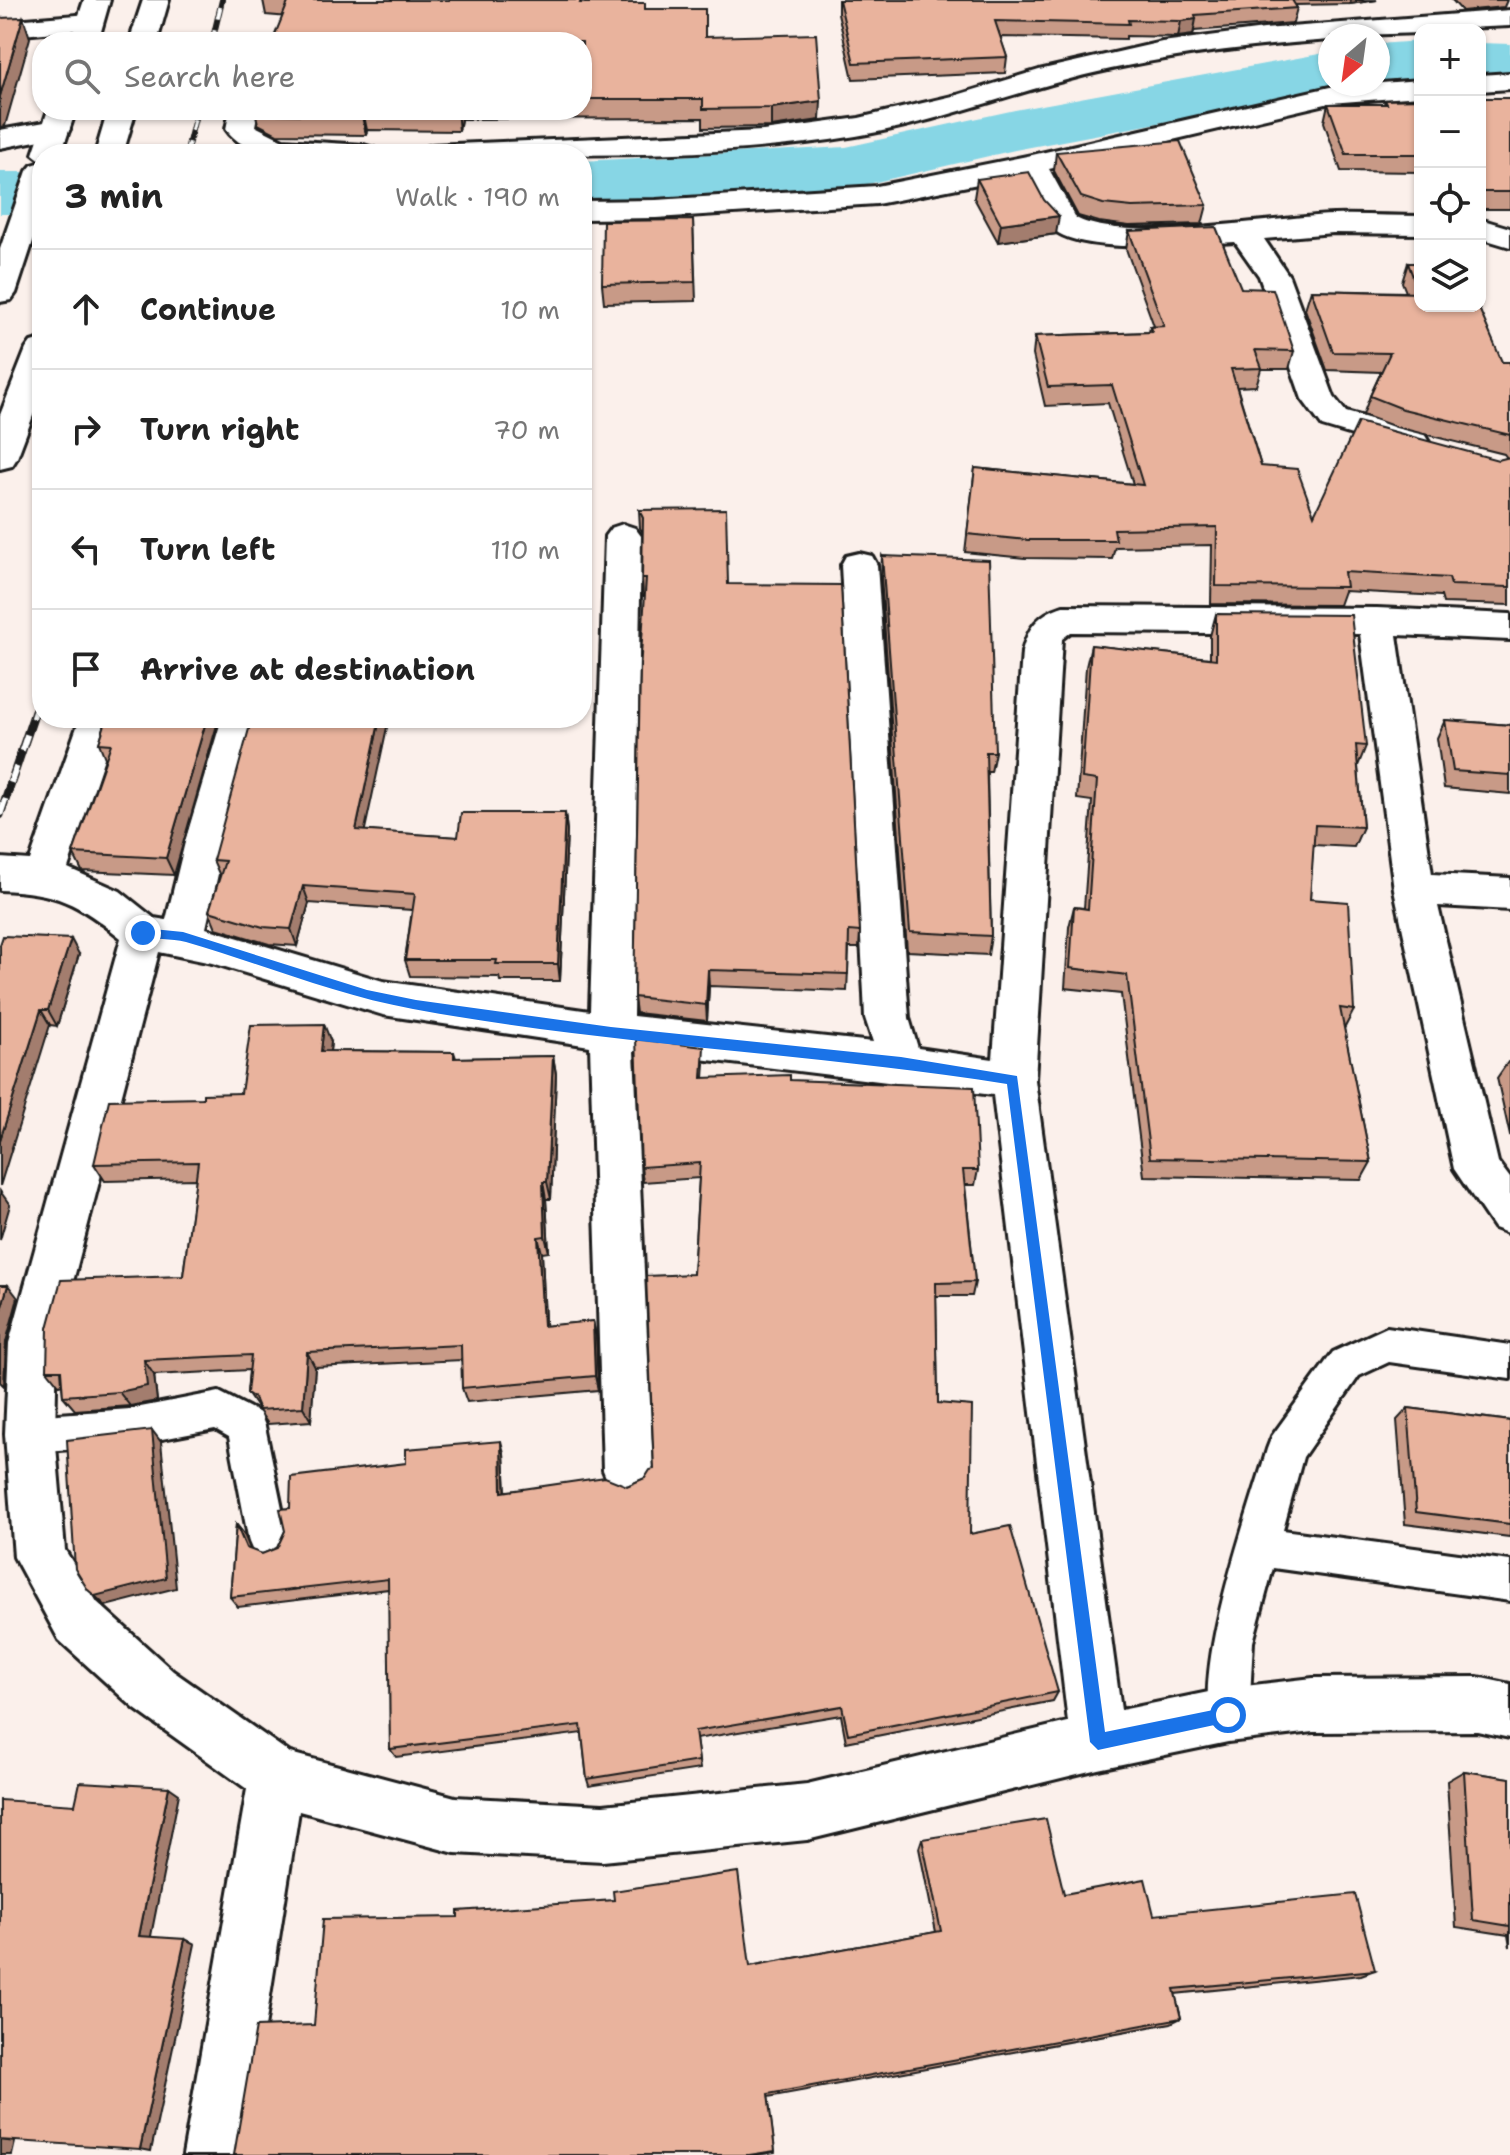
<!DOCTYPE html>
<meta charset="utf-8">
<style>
body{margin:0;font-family:"Shantell Sans",sans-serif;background:#f2f2f2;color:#222}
.controls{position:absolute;right:24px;top:24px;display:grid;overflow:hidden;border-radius:16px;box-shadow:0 2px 6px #0004}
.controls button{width:72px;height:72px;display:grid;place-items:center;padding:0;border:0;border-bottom:2px solid #e0e0e0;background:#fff;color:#222;font:40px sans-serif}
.compass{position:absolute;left:1318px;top:24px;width:72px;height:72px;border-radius:50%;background:#fff;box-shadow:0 2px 6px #0004;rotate:209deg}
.stop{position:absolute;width:24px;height:24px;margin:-18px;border:6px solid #1a73e8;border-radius:50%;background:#fff}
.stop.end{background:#1a73e8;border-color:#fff;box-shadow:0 2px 8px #0008}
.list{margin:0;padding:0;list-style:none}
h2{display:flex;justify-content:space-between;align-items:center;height:104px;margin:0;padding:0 32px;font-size:34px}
h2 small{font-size:26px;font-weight:400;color:#767676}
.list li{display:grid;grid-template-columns:52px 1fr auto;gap:24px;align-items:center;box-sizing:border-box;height:120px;padding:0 32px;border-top:2px solid #e0e0e0}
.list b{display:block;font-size:30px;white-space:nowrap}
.list em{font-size:26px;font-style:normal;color:#767676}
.icon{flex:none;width:44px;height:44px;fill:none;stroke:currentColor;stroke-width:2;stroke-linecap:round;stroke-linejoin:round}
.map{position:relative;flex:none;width:1510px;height:2155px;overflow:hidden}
.search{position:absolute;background:#fff;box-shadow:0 2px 6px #0004;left:32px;top:32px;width:560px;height:88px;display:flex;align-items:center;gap:20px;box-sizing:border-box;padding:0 28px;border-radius:32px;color:#767676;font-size:30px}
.panel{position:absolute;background:#fff;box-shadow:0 2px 6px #0004;left:32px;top:144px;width:560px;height:584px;border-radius:32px}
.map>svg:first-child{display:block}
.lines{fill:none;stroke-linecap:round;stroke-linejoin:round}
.river{fill:#87d6e5;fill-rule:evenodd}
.lane-casing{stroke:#1c1c1c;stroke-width:6}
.street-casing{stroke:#1c1c1c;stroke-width:6}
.highway-casing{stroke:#1c1c1c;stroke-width:6}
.lane{fill:#fff;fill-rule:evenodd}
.street{fill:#fff;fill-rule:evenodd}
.highway{fill:#fff;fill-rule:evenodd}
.rail-far1-casing{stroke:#1c1c1c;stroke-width:6}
.rail-casing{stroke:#1c1c1c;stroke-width:9}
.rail-far1{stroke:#fff;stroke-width:4;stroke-dasharray:12;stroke-linecap:butt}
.rail{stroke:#fff;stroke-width:6;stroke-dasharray:17;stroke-linecap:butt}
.wall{fill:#c89a87;stroke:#1c1c1c;stroke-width:2}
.shaded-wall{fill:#a37d6e;stroke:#1c1c1c;stroke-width:2}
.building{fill:#e9b39d;stroke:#1c1c1c;stroke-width:2}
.route{fill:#1a73e8}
</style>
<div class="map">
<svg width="1510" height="2155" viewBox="0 0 1510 2155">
<rect width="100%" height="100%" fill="#fbf0eb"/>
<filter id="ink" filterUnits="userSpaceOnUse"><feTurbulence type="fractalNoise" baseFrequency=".0125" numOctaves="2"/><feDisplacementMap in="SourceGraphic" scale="16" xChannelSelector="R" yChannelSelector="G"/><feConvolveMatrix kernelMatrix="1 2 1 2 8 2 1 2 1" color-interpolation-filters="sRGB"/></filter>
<g filter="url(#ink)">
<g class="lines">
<!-- river -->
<path class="river" d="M1420 41V79L1378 82V44Z
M1480 43 1510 44V82L1480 81Z
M1330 52V84L1353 86 1015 150 846 189 582 203V161L846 147 1015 110Z
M0 172H42V214H0Z"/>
<!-- lane casing -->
<g class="lane-casing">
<path id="lane" d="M1387 1327 1510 1345V1379L1389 1362 1359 1376 1303 1457 1283 1530 1510 1561V1601L1273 1568 1253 1642 1249 1715 1243 1730 1228 1736 1213 1730C1190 1673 1249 1512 1267 1449L1272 1436 1333 1352Z
M219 1392 260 1413 265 1426 289 1542 283 1556 269 1562 255 1556 249 1542 229 1437 215 1429 130 1445 30 1452 16 1447 11 1434 16 1421 30 1416 130 1409Z"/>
</g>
<!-- street casing -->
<g class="street-casing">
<path id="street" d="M1510 10V26L1420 30V33L1330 36V40C1237 47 1145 58 1055 83 989 101 924 125 856 136 709 160 565 154 418 154L422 148 432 145 763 131 859 118 957 95 1039 70 1162 42 1264 29Z
M90 14 99 16 103 22 99 28 0 37V21Z
M1510 73V89L1480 91V75Z
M1420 80V96L1330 103 1049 169 1076 218C1125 244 1273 217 1333 215 1362 214 1391 216 1420 216V234L1333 233 1264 239 1289 276 1334 397 1346 412 1424 434 1429 442 1424 450 1412 453 1322 426 1302 399 1259 276 1235 242C1196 244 1082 256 1053 229 1039 215 1031 192 1023 175L877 204 656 218 582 219V201L656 200 877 186 1032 155 1330 87Z
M230 110H258L255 126 283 140 364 145 374 148 378 154H270C253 150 236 144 226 129Z
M56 120 66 123 70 129 66 135 0 148V130Z
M1480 219 1510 228V247L1480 238Z
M623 524 635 528 641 536 633 1016 873 1042 865 1018 864 994 841 565 846 556 859 553 872 556 877 565 909 1018 918 1048 993 1059 1022 652C1028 627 1038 614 1063 606L1377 608 1510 614V640L1397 635 1432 874 1510 878V910L1438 906 1498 1162 1510 1178V1234L1494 1228 1454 1169 1394 889 1360 634 1071 632 1062 639 1035 1080 1121 1710 1228 1688 1313 1678 1477 1677 1510 1684V1738L1477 1731 1313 1732 1228 1742 1098 1769 807 1840 603 1861 455 1853 299 1811 245 2155H183L247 1789 135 1709 59 1640 14 1557 5 1434 9 1343 121 938C78 903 56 892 0 890V858L30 860 80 718H118L68 868 120 891 154 918 166 920 186 838 222 718H260L226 838 206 928 383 981 590 1011 605 536 611 528ZM159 952 212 963 383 1015 590 1046 603 1470 610 1487 628 1494 646 1487 653 1470 634 1051 993 1095 1068 1722 807 1784 603 1805 455 1797 290 1753 173 1671 97 1602 65 1550 55 1434 57 1343Z"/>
</g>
<!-- highway casing -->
<g class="highway-casing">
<path id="highway" d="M84 0H110L98 42H70Z
M143 0H169L157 42H129Z
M48 110H76L61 154H42V161L33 154Z
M108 110H136L123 154H95Z
M42 162V214L16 293 11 300 0 302V249L27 171 32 165Z
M42 339V392L17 458 12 466 0 469V415L26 349 31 342Z"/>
</g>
<!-- lane -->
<use href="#lane" class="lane"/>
<!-- street -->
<use href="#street" class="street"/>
<!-- highway -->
<use href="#highway" class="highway"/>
<!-- rail-far1 casing -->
<g class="rail-far1-casing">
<path id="rail-far1" d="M212 42 222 0
M186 154 197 110"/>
</g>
<!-- rail casing -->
<g class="rail-casing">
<path id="rail" d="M0 815 42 691"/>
</g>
<!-- rail-far1 -->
<use href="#rail-far1" class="rail-far1"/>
<!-- rail -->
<use href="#rail" class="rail"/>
</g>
<!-- wall -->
<path class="wall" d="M263 0H581V3L645 9 705 37 820 120 771 127 703 128V118L461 119 459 131 367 130 366 135 277 134 258 124 255 110H582V42L266 15Z
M838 0H1377L1350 4 1295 5 1297 8 1293 23 1194 31 1193 35 1178 37 1126 36V39L1000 37 1007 57 1005 73 853 79 838 13Z
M1452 0H1507L1504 7 1462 11Z
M1480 98H1510V209H1480Z
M1420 99V172L1341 171 1324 122 1328 104H1384L1385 100Z
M1056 152 1207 205 1202 224 1129 226 1099 222 1078 216 1054 171Z
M977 179 1056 234 998 242 974 198Z
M693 220 696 301 604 303 602 284Z
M1129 231 1241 288 1294 351 1289 369H1261L1256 386 1237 387 1261 466 1314 515 1507 458 1504 454 1396 427 1363 415 1370 396 1381 372 1327 370 1305 309 1311 290 1406 292 1402 282 1408 263 1502 362H1510V605L1443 603 1441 596 1344 591 1339 605 1211 604 1212 545 1115 547 1112 559 1025 558 965 552 975 468 1133 484 1108 403 1045 406 1033 355 1035 336 1149 332 1150 327 1154 326 1126 249Z
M639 510 728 584 860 932 859 948H849L847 991 709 986 707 1021 636 1013 634 997 645 596H643L642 578 643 533 640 528Z
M882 556 995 752 991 772H987L991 936 988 955 907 951 881 577Z
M1216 614 1366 746 1358 766 1363 827 1354 847 1313 845 1310 899 1354 1010 1344 1029 1371 1162 1361 1180 1144 1176 1121 994 1065 988 1069 927 1074 907 1084 908 1092 801 1077 799 1086 667 1091 645 1210 658V636Z
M107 718H219L174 875 82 871 73 853 105 758 99 743Z
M1445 720 1510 725V794L1444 788 1437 738Z
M565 813 567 831 560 981H500L499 977 410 976 405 960 412 910 309 903 297 946 269 944 216 928 209 911 220 876 213 860 365 831 458 837Z
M0 945 79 954 57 1026 50 1025Z
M331 1042 330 1051 454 1052 456 1058 553 1056 556 1074 551 1199H546L549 1252 542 1253 545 1326 593 1321 596 1336 598 1390 467 1402 462 1388V1360L315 1367 311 1421 268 1424 247 1393 249 1370 154 1375 157 1401 130 1406 75 1410 63 1396 62 1384 59 1385 47 1370 183 1276 196 1179 105 1181 94 1164 203 1098 241 1093Z
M1508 1062H1510V1136L1497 1078Z
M705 1063 704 1078 790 1080 978 1170 975 1185H965L975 1282 972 1296H936L938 1403 970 1534 1058 1692 1053 1701 846 1742 841 1715 696 1739 700 1769 589 1786 587 1779 582 1733 396 1757 390 1749 389 1589 238 1607 230 1597 236 1524 244 1534 250 1550 262 1554 277 1548 285 1531 290 1508 504 1453 506 1491 627 1486 645 1478 654 1469 693 1274 699 1178 643 1182 641 1167Z
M1408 1408 1510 1421V1537L1405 1524 1397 1420Z
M1464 1771 1510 1778V1947L1508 1935 1456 1927 1447 1781Z
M922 1839 1064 1894 1375 1970 1361 1975 1175 1994 1181 2018 1171 2023 768 2097 775 2152 758 2155H234L314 2025 750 1966 936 1932 919 1848Z"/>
<!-- shaded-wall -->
<path class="shaded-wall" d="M1351 0H1377L1350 4Z
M23 17 30 38 5 126 0 127V96Z
M1196 19 1193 35 1178 37 1181 21Z
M821 101 820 120 771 127V108Z
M457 110H460L461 119 459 131Z
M363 111 367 130 366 135 362 116Z
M1059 216 1056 234 998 242 1001 224Z
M207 718H219L174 875 166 858Z
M380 718H389L361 848 356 830Z
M565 813 567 831 560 981 558 964Z
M303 886 309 903 297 946 291 929Z
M71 939 79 954 57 1026 48 1010Z
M708 970 709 986 707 1021 706 1005Z
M41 1010 50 1025 0 1186V1140Z
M324 1024 331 1042 328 1069 321 1051Z
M553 1056 556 1074 551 1199 547 1182Z
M543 1182 546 1199 549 1252 545 1236Z
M0 1191 10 1205 0 1240Z
M538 1237 542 1253 546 1341 543 1326Z
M8 1285 18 1298 6 1342 4 1386 0 1382V1313Z
M593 1321 596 1336 598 1390 595 1376Z
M307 1352 315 1367 311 1421 303 1407Z
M144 1360 154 1375 157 1401 130 1406 119 1392Z
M152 1430 161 1442 176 1588 106 1606 95 1596Z
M501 1441 504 1453 506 1503 502 1492Z
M236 1524 244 1534 254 1559 246 1548Z
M169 1787 179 1794 150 1941 139 1936Z
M185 1939 195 1944 151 2151 140 2149Z
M0 2140 15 2142 12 2155H0Z"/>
<!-- building -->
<path class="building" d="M289 0H581L580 3H645V9H705V37L816 34 821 101 771 108 703 109V99H582V42H272Z
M839 0H1292L1297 8 1195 15 1196 19 1181 21 1128 20 1129 24 995 21 1007 57 854 63Z
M23 17 0 96V18Z
M1480 98H1510V192H1480Z
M1420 99V154H1346L1328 104H1387L1385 100Z
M263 110H457L456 112 363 111 362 116 272 114Z
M1180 141 1207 205 1132 207 1103 204 1081 197 1056 152Z
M1029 172 1044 200 1059 216 1001 224 977 179Z
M693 220 695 282 602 284 603 221Z
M1216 227 1241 288 1273 289 1294 351 1255 350 1262 368 1231 369 1261 466 1297 469 1314 515 1358 422 1498 460 1510 457V587L1451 585 1449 578 1344 572 1346 587 1216 586 1217 527 1114 529 1116 540H1028L967 534 975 468 1143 485 1112 385 1048 387 1035 336 1152 332 1150 327 1164 326 1129 231Z
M1408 263H1420V306H1478L1502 362H1510V435L1403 409 1370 396 1390 353 1333 352 1311 290 1419 293Z
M726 509 728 584 841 585 860 932 849 931 848 974 708 970 706 1005 634 997 640 671 646 578H642L643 518 639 510Z
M882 556 989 560 995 752H986L991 936 910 932Z
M1216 614 1351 615 1366 746 1356 745 1363 827 1315 825 1310 899 1348 902 1354 1010 1340 1008 1371 1162 1150 1158 1127 975 1070 968 1074 907 1088 909 1097 780 1082 778 1091 645 1216 659Z
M107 718H207L166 858 73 853 111 744 99 743Z
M252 718H380L356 830 458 837 461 813H565L558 964H496L497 960H405L415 894 303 886 291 929 263 927 209 911 225 861 213 860Z
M1445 720 1510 725V775L1453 771Z
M3 936 71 939 48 1010H41L0 1140V945Z
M324 1024 321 1051 454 1052V1058L553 1056 547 1182H543L545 1236 538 1237 543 1326 593 1321 595 1376 462 1388 461 1345 307 1352 303 1407 259 1410 254 1398 247 1393 251 1355 144 1360 147 1386 119 1392 63 1396 61 1370H47L48 1328 61 1280 183 1276 198 1162 94 1164 109 1100 203 1098V1094L241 1093 251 1025Z
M636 1039 704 1047 702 1078 790 1075V1080L974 1087 978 1170H963L975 1282 936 1283 938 1403 972 1406 970 1534 1010 1526 1058 1692 848 1734 842 1706 695 1731 699 1761 587 1779 581 1725 390 1749 388 1579 230 1597 236 1524 246 1548 262 1554 277 1548 285 1531 280 1509 290 1508 291 1477 406 1463V1449L501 1441 502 1492 605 1477 627 1486 645 1478 650 1470 654 1469 646 1276 693 1274 700 1163 641 1167Z
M0 1285H8L0 1313Z
M1408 1408 1510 1421V1524L1416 1512Z
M152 1430 166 1578 95 1596 88 1590 75 1569 67 1440Z
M1464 1771 1510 1778V1926L1473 1920Z
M80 1782 169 1787 139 1936 185 1939 140 2149 0 2140V2142V1800L75 1805Z
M1046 1819 1064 1894 1145 1879 1154 1915 1355 1894 1375 1970 1174 1989 1181 2018 768 2094 775 2151 749 2155H234L256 2027 314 2025 323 1919 458 1917V1911L614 1900 613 1891 738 1872 750 1966 941 1931 922 1839Z"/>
</g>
<!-- route -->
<path class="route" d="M143 928 183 932 367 990 416 1000 611 1027 901 1057 1017 1076 1105 1732 1228 1707 1233 1710V1721L1098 1750 1090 1742 1007 1084C810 1053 609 1045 413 1009 335 995 262 964 186 942 171 938 154 940 139 936L137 933Z"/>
</svg>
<div class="controls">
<button>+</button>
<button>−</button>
<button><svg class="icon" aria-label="locate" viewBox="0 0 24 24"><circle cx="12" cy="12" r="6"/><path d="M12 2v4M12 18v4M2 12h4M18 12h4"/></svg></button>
<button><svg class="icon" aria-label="layers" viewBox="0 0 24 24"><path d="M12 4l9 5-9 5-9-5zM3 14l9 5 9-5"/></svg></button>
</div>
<svg class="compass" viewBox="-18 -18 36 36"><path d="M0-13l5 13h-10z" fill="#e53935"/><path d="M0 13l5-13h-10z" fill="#767676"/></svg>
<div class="stop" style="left:1228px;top:1715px"></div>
<div class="stop end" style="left:143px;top:933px"></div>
<div class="search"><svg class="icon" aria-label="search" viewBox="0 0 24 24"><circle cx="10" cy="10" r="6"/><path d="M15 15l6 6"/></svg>Search here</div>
<section class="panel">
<h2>3 min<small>Walk · 190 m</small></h2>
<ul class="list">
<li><svg class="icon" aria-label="ahead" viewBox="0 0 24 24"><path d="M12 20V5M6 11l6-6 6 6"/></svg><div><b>Continue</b></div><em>10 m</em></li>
<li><svg class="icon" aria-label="right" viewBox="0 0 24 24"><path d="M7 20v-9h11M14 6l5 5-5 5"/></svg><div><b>Turn right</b></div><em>70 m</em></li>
<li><svg class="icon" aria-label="left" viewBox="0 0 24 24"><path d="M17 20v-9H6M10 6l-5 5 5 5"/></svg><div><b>Turn left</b></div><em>110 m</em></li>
<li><svg class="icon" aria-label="arrive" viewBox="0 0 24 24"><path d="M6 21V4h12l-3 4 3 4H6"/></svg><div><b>Arrive at destination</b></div></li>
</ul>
</section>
</div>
